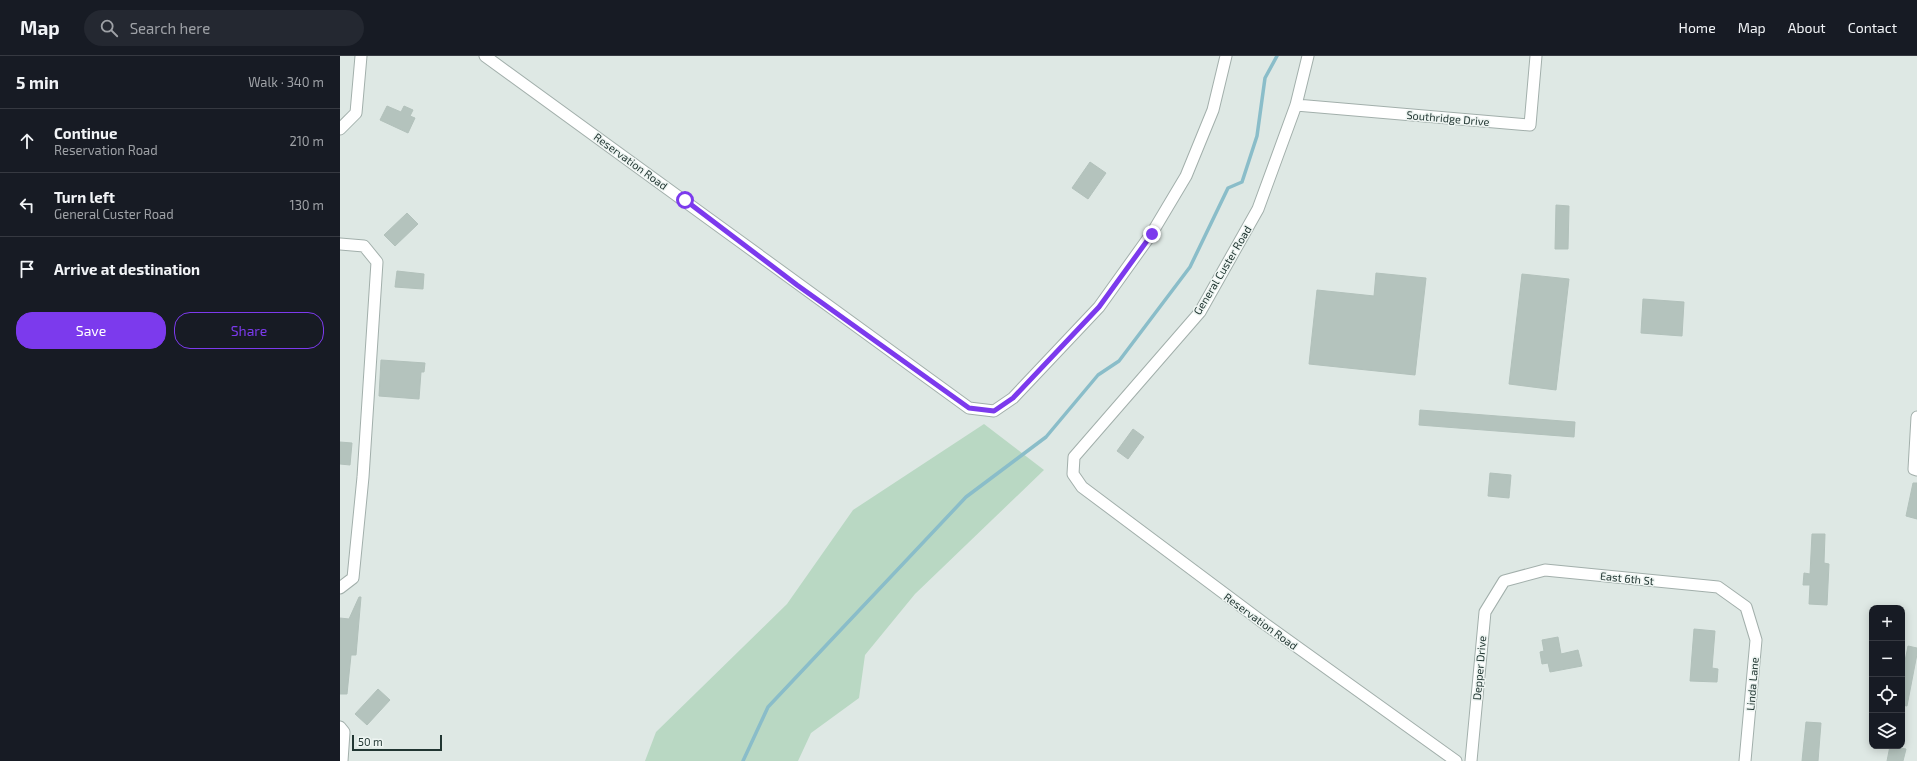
<!DOCTYPE html>
<meta charset="utf-8">
<style>
body{margin:0;font-family:"Exo 2",sans-serif;background:#242831;color:#f1f3f6}
.controls{position:absolute;right:12px;bottom:12px;display:grid;overflow:hidden;border-radius:8px;box-shadow:0 2px 10px #0003}
.controls button{width:36px;height:36px;display:grid;place-items:center;padding:0;border:0;border-bottom:1px solid #363941;background:#171b24;color:#f1f3f6;font:20px sans-serif}
.scale{position:absolute;left:12px;bottom:10px;width:90px;box-sizing:border-box;padding-left:4px;border:2px solid #213632;border-top:0;font-size:11px;line-height:14px;white-space:nowrap;color:#213632;-webkit-text-stroke:3px #eef5f2;paint-order:stroke}
.stop{position:absolute;width:12px;height:12px;margin:-9px;border:3px solid #7c3aed;border-radius:50%;background:#fff}
.stop.end{background:#7c3aed;border-color:#fff;box-shadow:0 1px 4px #0008}
.list{margin:0;padding:0;list-style:none}
h2{display:flex;justify-content:space-between;align-items:center;height:52px;margin:0;padding:0 16px;font-size:17px}
h2 small{font-size:13px;font-weight:400;color:#9ea1a6}
.list li{display:grid;grid-template-columns:26px 1fr auto;gap:12px;align-items:center;box-sizing:border-box;height:64px;padding:0 16px;border-top:1px solid #363941}
.list b{display:block;font-size:15px;white-space:nowrap}
.list p{margin:0;font-size:13px;white-space:nowrap;color:#9ea1a6}
.list em{font-size:13px;font-style:normal;color:#9ea1a6}
.actions{display:flex;gap:8px;padding:12px 16px}
.actions a{flex:1;padding:9px 0;border:1px solid #7c3aed;border-radius:16px;text-align:center;font-size:14px;color:#7c3aed}
.actions .main{background:#7c3aed;color:#fff}
.icon{flex:none;width:22px;height:22px;fill:none;stroke:currentColor;stroke-width:2;stroke-linecap:round;stroke-linejoin:round}
.map{position:relative;flex:none;width:1577px;height:705px;overflow:hidden}
header{display:flex;align-items:center;gap:24px;box-sizing:border-box;height:56px;padding:0 20px;background:#171b24;border-bottom:1px solid #363941}
header strong{font-size:19px}
nav{display:flex;gap:22px;margin-inline-start:auto;font-size:14px}
.search{width:280px;height:36px;background:#242831;display:flex;align-items:center;gap:10px;box-sizing:border-box;padding:0 14px;border-radius:22px;color:#9ea1a6;font-size:15px}
main{display:flex}
aside{flex:1;background:#171b24}
.map>svg:first-child{display:block}
.green{fill:#b9d8c3}
.lines{fill:none;stroke-linecap:round;stroke-linejoin:round}
.stream{stroke:#8abdc9;stroke-width:3.5}
.building{fill:#b4c3bd;stroke:#b2c1bb}
.minor-casing{stroke:#a2afab;stroke-width:13}
.minor{stroke:#fff;stroke-width:11}
.route{stroke:#7c3aed;stroke-width:5}
.labels{text-anchor:middle;dominant-baseline:central;stroke-width:3;stroke-linejoin:round;paint-order:stroke}
.street-label{font-size:11px;fill:#213632;stroke:#eef5f2}
</style>
<header>
<strong>Map</strong>
<div class="search"><svg class="icon" aria-label="search" viewBox="0 0 24 24"><circle cx="10" cy="10" r="6"/><path d="M15 15l6 6"/></svg>Search here</div>
<nav><a>Home</a><a>Map</a><a>About</a><a>Contact</a></nav>
</header>
<main>
<aside>
<h2>5 min<small>Walk · 340 m</small></h2>
<ul class="list">
<li><svg class="icon" aria-label="ahead" viewBox="0 0 24 24"><path d="M12 20V5M6 11l6-6 6 6"/></svg><div><b>Continue</b><p>Reservation Road</p></div><em>210 m</em></li>
<li><svg class="icon" aria-label="left" viewBox="0 0 24 24"><path d="M17 20v-9H6M10 6l-5 5 5 5"/></svg><div><b>Turn left</b><p>General Custer Road</p></div><em>130 m</em></li>
<li><svg class="icon" aria-label="arrive" viewBox="0 0 24 24"><path d="M6 21V4h12l-3 4 3 4H6"/></svg><div><b>Arrive at destination</b></div></li>
</ul>
<div class="actions"><a class="main">Save</a><a>Share</a></div>
</aside>
<div class="map">
<svg width="1577" height="705" viewBox="0 0 1577 705">
<rect width="100%" height="100%" fill="#dee8e4"/>
<!-- green -->
<path class="green" d="M644 368 704 414 575 538 525 599 519 642 471 677 458 705H305L316 676 447 548 513 454Z"/>
<g class="lines">
<!-- stream -->
<path class="stream" d="M403 705 428 651 626 441 706 381 758 319 779 305 850 211 888 132 902 126 917 80 925 22 937 0"/>
</g>
<!-- building -->
<path class="building" d="M47 50 61 56 64 50 73 54 70 60 75 62 68 77 40 64Z
M750 106 766 117 748 143 732 132Z
M1216 149 1229 150 1228 193H1215Z
M67 157 78 168 55 190 44 179Z
M57 215 84 218 83 233 55 231Z
M1036 217 1086 222 1075 319 969 308 977 234 1034 240Z
M1182 218 1229 223 1216 334 1169 328Z
M1303 243 1344 246 1342 280 1301 277Z
M41 304 85 307 84 316H81L79 343 39 340Z
M1080 354 1235 366 1234 381 1079 369Z
M793 373 804 381 788 403 777 395Z
M0 386 12 387 10 409 0 408Z
M1150 417 1171 419 1169 442 1148 440Z
M1573 427H1577V463L1566 460Z
M1472 478H1485L1484 507 1489 508 1487 549 1469 548 1470 529H1463L1464 517 1470 518Z
M19 541H21L16 599H11L7 638H0V562L9 563Z
M1354 573 1375 575 1372 612 1378 613 1377 626 1350 625Z
M1218 581 1221 598 1238 594 1242 610 1210 616 1208 607 1202 608 1200 596 1204 595 1202 584Z
M1568 590 1577 592V598L1567 650 1562 649V620Z
M38 633 50 644 27 669 15 658Z
M1466 666 1481 667 1478 705H1462Z
M1550 690 1566 693 1563 705H1547Z"/>
<g class="lines">
<!-- minor casing -->
<g class="minor-casing">
<path id="minor" d="M145 0C307 116 467 236 629 352L654 355 673 342 759 251 812 177 846 120 873 54 886 0
M968 0 956 49 918 153 860 256 734 401 733 418 742 431 925 568 1116 705
M956 49 1190 69 1196 0
M0 73 16 57 21 0
M0 188 24 190 37 206 23 421 13 522 0 532
M1577 361 1574 413 1577 414
M0 671 4 676 2 705
M1131 705 1145 556 1164 525 1205 514 1378 531 1406 551 1416 584 1405 705"/>
</g>
<!-- minor -->
<use href="#minor" class="minor"/>
</g>
<g class="lines">
<!-- route -->
<path class="route" d="M345 144 457 229 629 352 654 355 673 342 759 251 812 178"/>
</g>
<g class="labels">
<!-- street labels -->
<g class="street-label">
<text transform="translate(1108 62) rotate(5)">Southridge Drive</text>
<text transform="translate(291 105) rotate(36)">Reservation Road</text>
<text transform="translate(882 214) rotate(-59)">General Custer Road</text>
<text transform="translate(1287 522) rotate(6)">East 6th St</text>
<text transform="translate(921 565) rotate(36)">Reservation Road</text>
<text transform="translate(1139 612) rotate(-85)">Depper Drive</text>
<text transform="translate(1412 628) rotate(-85)">Linda Lane</text>
</g>
</g>
</svg>
<div class="controls">
<button>+</button>
<button>−</button>
<button><svg class="icon" aria-label="locate" viewBox="0 0 24 24"><circle cx="12" cy="12" r="6"/><path d="M12 2v4M12 18v4M2 12h4M18 12h4"/></svg></button>
<button><svg class="icon" aria-label="layers" viewBox="0 0 24 24"><path d="M12 4l9 5-9 5-9-5zM3 14l9 5 9-5"/></svg></button>
</div>
<div class="scale">50 m</div>
<div class="stop" style="left:345px;top:144px"></div>
<div class="stop end" style="left:812px;top:178px"></div>
</div>
</main>
